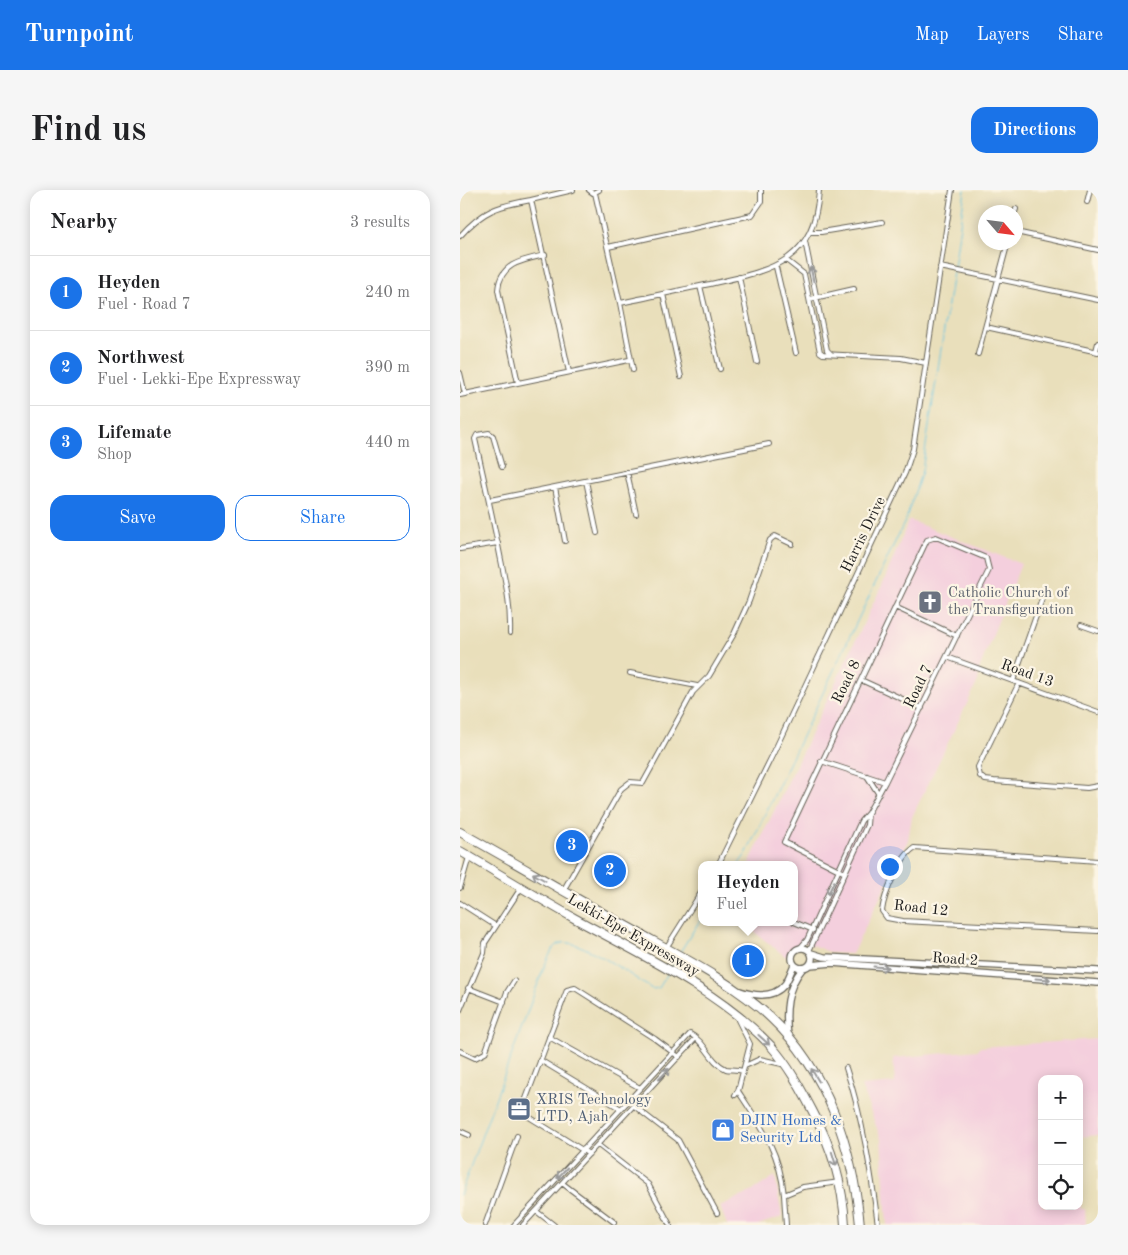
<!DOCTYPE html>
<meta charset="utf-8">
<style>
body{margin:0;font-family:"Old Standard TT",serif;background:#f6f6f6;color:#202124}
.controls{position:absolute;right:15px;bottom:15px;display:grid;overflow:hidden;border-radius:10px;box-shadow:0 2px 12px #0003}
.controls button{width:45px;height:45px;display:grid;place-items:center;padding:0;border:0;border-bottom:1px solid #e0e0e0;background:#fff;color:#202124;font:25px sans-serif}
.compass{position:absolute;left:518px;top:15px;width:45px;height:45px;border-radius:50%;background:#fff;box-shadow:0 2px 12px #0003;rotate:118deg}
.you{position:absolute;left:429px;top:676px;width:18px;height:18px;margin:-12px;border:4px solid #fff;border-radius:50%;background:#1a73e8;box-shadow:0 0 0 8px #1a73e833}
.badge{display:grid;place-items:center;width:32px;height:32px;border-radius:50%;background:#1a73e8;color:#fff;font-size:16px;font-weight:700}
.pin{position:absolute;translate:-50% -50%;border:2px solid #fff;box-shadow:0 1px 5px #0006}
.popup{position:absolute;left:238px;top:671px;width:100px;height:65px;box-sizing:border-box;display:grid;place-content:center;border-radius:10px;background:#fff;filter:drop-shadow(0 1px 4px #0005);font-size:16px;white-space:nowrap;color:#757577}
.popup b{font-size:19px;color:#202124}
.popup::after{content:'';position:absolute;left:50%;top:100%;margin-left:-10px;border:10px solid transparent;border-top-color:#fff}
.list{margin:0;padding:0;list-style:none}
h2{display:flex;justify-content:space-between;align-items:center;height:65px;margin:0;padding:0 20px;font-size:21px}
h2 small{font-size:16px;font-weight:400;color:#757577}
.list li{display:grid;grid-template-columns:32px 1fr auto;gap:15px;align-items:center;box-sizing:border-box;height:75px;padding:0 20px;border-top:1px solid #e0e0e0}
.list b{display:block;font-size:19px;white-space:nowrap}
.list p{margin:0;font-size:16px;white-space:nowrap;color:#757577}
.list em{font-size:16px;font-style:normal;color:#757577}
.actions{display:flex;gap:10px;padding:15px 20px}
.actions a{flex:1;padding:11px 0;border:1px solid #1a73e8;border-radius:15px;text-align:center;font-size:18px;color:#1a73e8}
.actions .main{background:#1a73e8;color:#fff}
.icon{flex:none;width:28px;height:28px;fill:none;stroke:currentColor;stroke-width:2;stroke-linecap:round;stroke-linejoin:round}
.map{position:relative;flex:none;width:638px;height:1035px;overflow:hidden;border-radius:15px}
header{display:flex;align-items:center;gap:30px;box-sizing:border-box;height:70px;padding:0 25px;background:#1a73e8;color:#fff}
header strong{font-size:24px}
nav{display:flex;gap:28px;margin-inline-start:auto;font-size:18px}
.intro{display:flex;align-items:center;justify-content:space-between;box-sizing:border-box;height:120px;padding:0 30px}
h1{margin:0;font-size:35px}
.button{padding:12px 22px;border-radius:15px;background:#1a73e8;color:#fff;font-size:18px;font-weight:700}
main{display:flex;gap:30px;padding:0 30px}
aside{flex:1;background:#fff;border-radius:15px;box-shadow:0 2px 12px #0003}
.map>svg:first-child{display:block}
.built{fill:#f4cfdd}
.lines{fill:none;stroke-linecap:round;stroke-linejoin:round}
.stream{stroke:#65c5e3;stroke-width:1}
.street-casing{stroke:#646054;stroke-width:6}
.secondary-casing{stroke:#646054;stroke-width:8}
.highway-casing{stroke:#646054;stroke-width:10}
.street{stroke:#fff;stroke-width:4}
.secondary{stroke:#fff;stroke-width:5.5}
.highway{stroke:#fff;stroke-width:8}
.oneway{stroke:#999}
.labels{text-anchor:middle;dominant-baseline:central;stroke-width:4.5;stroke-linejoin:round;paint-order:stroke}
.street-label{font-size:15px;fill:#1c1c1c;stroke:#fcf5e5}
.worship-label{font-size:15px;fill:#5b616d;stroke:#fcf5e5;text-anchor:start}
.service-label{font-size:15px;fill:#4e5e75;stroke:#fcf5e5;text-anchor:start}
.shop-label{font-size:15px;fill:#366cbe;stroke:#fcf5e5;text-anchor:start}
</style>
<header>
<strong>Turnpoint</strong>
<nav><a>Map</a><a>Layers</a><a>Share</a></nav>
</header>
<div class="intro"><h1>Find us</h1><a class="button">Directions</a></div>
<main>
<aside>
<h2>Nearby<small>3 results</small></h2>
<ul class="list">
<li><span class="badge">1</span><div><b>Heyden</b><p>Fuel · Road 7</p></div><em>240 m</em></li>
<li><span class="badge">2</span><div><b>Northwest</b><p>Fuel · Lekki-Epe Expressway</p></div><em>390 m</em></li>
<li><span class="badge">3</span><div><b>Lifemate</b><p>Shop</p></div><em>440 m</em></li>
</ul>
<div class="actions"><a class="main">Save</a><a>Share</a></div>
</aside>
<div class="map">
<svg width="638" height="1035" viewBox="0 0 638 1035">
<rect width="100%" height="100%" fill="#fcf5e5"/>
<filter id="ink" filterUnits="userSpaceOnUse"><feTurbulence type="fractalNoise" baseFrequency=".02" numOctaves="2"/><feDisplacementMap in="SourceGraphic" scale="10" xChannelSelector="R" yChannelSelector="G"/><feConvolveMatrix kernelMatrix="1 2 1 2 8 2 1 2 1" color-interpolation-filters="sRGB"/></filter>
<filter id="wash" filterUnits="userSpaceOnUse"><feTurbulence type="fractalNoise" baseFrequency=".0096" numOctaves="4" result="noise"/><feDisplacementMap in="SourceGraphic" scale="20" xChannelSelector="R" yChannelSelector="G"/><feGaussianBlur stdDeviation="1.12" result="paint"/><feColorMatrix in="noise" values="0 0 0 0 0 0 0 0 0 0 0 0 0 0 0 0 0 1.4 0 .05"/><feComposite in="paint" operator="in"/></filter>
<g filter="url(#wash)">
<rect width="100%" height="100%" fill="#e9dfbb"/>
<!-- built -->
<path class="built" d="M449 330 561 374 519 479 518 491 452 627 448 650 392 764 372 763 344 752 334 757 326 767 283 733 334 732V675H290L291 669 423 393Z
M638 849V945L619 947V889H582V1016H619V994L621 1019H625L626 1035H427L421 949 401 896 435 893 433 868 518 860 520 857Z
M315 986 322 1027 298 1035H267L260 1016 291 1002Z"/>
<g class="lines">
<!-- stream -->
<path class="stream" d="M494 78 505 0
M278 675 286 664 446 329 462 281 493 82
M220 762 242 727
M211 777 217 768
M0 1005 84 777C88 769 91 758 99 754 115 744 176 789 192 799L199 798 208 783"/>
</g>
</g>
<g filter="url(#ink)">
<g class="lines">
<!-- street casing -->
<g class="street-casing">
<path id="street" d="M129 0 133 3 139 0
M135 3 160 113 173 180
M71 10 113 0
M627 12 630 0
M555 22 556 19
M351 42H361L422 32
M556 42 638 60
M0 46C23 20 38 16 71 10L109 182
M345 51 367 160 371 164
M148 57 292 25 301 12V0
M326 70 344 84 360 162 363 164 441 168 466 173
M316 77 336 163
M480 77 638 110
M279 87 297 172
M240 96 260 179
M203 104 221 187
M350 109 394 99
M160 113C190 107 220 100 250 94 311 80 355 73 359 0
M526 137 638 162
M636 161 638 153
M518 164 548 52
M0 183 5 204
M58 193 38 100C40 73 63 70 85 65
M0 205 169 170
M42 277 33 246 29 243 17 245 15 249C24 289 33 329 41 370 46 394 51 418 50 443
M167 282 176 324
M126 291 137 343
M95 297 105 351
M30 310 309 254
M0 359 38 353
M435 417 497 446
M621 435 638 441
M487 467 638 522
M170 483 237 496
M401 490 462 518
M553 491 582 409
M559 493 518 577 520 586 525 590 534 591 627 598 638 596
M361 571 425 592
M407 586 418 603
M638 671 454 658C440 667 424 704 422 721L427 728 443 731 638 741
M258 675 313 564 445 283 453 259 492 0
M0 698 9 667
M103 701 161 599 170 592 183 593 233 502 249 486 274 444 289 411 310 350 315 346 332 354
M0 713 36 736
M334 732 353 740
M206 758 242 701
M340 758 347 750 401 631 408 623 425 592 529 380 526 368 476 347 467 350 324 652 379 680 385 683
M349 761 407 635 408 623
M8 798 44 812
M0 820 24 763 25 753 61 698
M89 847 180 898
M0 861 15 868 25 863 47 802 54 791
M80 870 161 919
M285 876 300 869 322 874
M386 878C403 929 411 982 418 1035
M278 901C301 936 320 962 324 1005
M275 905 278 901 290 854 278 830
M174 916 218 950 257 1023
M0 941 9 945
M138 955 188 994 210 1035
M129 964 61 922 107 800 115 798 195 849 219 867
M102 993 154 1032
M76 1021 94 1035
M25 1035 57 946
M54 1035 230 844C245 851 250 872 266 879 270 880 277 879 282 881
M63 1035 236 848
M326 1035 324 1005 343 997 380 992"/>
</g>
<!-- secondary casing -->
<g class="secondary-casing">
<path id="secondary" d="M332 768a10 10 0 1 1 20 0a10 10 0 1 1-20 0Z
M351 763 364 767 638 781
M350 775 372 773 638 793
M280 801C295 806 314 808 325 794 329 788 331 781 334 775
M328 846C325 822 326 798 343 778"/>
</g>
<!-- highway casing -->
<g class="highway-casing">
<path id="highway" d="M0 642C56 673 111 706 168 737 214 763 272 791 311 828 368 881 393 960 400 1035
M0 661C38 683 76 707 114 728 181 765 258 800 311 856 328 875 340 897 352 920 372 957 383 993 385 1035"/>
</g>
<!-- street -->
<use href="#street" class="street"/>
<!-- secondary -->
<use href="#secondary" class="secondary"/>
<!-- highway -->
<use href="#highway" class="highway"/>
</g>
<!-- one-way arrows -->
<defs><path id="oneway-shaft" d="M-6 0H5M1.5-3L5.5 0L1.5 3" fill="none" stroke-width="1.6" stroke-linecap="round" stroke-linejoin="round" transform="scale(1.25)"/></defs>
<g class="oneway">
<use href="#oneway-shaft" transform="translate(352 84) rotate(-101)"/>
<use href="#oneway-shaft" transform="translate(79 687) rotate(-150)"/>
<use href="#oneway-shaft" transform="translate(371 698) rotate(115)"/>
<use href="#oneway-shaft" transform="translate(421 777) rotate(4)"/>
<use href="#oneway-shaft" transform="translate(583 789) rotate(4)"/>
<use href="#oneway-shaft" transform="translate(304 850) rotate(42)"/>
<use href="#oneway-shaft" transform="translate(204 884) rotate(-47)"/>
<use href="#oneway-shaft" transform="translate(355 885) rotate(-121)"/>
<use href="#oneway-shaft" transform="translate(374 969) rotate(73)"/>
<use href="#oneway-shaft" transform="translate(102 983) rotate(133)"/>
</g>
</g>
<!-- icons -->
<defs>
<g id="church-square" transform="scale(1.25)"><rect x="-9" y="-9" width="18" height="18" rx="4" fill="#6b7280" stroke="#fcf5e5"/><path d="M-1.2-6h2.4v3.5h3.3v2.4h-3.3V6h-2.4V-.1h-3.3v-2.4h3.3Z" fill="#fff"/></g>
<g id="office-square" transform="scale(1.25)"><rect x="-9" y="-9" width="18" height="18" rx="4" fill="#5c6f8a" stroke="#fcf5e5"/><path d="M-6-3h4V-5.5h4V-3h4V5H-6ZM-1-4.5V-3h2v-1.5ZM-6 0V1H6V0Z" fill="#fff"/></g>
<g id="shop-square" transform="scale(1.25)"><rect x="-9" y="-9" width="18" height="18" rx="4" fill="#3f7fe0" stroke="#fcf5e5"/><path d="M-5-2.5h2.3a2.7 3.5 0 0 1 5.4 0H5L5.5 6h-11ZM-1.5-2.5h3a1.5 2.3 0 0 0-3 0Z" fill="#fff"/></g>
</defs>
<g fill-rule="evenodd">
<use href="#church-square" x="470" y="412"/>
<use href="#office-square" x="59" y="919"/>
<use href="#shop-square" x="263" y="940"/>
</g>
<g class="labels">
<!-- street labels -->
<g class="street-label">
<text transform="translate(404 345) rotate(-64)">Harris Drive</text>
<text transform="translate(567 484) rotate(20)">Road 13</text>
<text transform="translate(387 492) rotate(-64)">Road 8</text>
<text transform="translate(459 497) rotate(-64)">Road 7</text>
<text transform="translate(461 719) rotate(6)">Road 12</text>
<text transform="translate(173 746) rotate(30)">Lekki-Epe Expressway</text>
<text transform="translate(495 770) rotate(4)">Road 2</text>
</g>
<!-- worship labels -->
<g class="worship-label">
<text x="488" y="403">Catholic Church of<tspan x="488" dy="17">the Transfiguration</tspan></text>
</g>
<!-- service labels -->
<g class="service-label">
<text x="76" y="910">XRIS Technology<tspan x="76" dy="17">LTD, Ajah</tspan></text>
</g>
<!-- shop labels -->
<g class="shop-label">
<text x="280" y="931">DJIN Homes &amp;<tspan x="280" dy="17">Security Ltd</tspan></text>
</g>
</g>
</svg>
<div class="controls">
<button>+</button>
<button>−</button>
<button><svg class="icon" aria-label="locate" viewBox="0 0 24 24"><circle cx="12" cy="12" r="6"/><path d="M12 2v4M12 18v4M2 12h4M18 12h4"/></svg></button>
</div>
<svg class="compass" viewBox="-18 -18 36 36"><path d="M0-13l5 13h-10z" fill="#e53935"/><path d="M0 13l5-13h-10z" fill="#757577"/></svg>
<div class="you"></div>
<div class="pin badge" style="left:288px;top:771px">1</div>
<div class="popup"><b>Heyden</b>Fuel</div>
<div class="pin badge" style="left:150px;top:681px">2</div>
<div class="pin badge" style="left:112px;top:656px">3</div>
</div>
</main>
